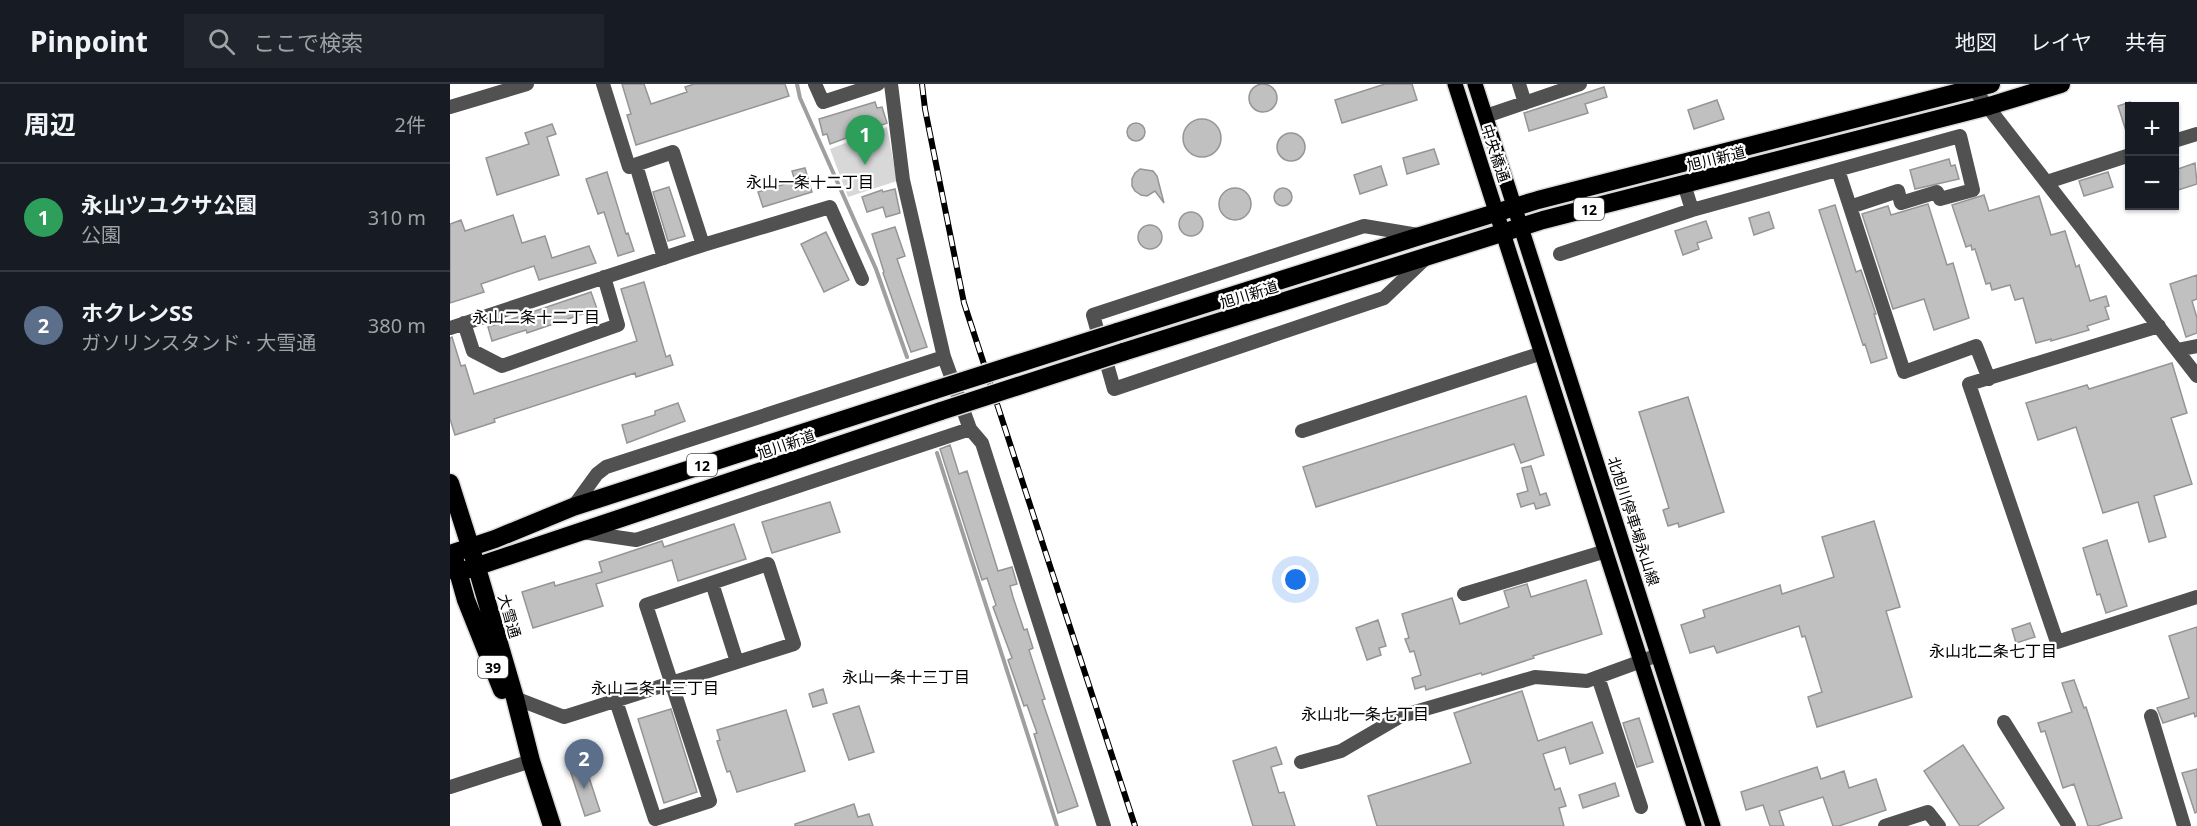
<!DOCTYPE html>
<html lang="ja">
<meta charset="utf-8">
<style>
body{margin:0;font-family:"Noto Sans","Noto Sans JP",sans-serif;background:#20242c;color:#f1f3f6}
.controls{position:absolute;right:18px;top:18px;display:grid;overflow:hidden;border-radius:0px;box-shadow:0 2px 4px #0004}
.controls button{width:54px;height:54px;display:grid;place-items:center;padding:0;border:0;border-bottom:2px solid #363941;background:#171b24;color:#f1f3f6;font:30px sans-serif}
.you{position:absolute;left:846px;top:496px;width:21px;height:21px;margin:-15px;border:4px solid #fff;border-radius:50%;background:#1a73e8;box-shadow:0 0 0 9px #1a73e833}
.badge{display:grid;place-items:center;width:39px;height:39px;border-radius:50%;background:#1a73e8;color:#fff;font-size:20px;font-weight:700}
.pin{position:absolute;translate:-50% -50px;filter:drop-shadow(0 2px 3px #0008)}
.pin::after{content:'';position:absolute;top:32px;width:21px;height:18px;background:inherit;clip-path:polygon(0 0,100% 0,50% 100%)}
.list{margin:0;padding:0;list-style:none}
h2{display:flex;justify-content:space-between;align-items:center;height:78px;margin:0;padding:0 24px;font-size:26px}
h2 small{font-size:20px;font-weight:400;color:#9ea1a6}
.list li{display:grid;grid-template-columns:39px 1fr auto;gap:18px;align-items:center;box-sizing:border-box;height:108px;padding:0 24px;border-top:2px solid #363941}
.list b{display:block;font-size:22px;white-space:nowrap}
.list p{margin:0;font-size:20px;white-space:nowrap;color:#9ea1a6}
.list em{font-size:20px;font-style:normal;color:#9ea1a6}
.icon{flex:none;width:33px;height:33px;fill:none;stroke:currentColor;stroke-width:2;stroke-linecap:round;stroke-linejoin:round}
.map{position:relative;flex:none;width:1747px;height:742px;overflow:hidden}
header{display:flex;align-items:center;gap:36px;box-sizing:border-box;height:84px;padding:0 30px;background:#171b24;border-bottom:2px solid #363941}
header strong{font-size:28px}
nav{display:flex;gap:33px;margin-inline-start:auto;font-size:21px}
.search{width:420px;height:54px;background:#20242c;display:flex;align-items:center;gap:15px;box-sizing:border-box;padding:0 21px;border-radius:0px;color:#9ea1a6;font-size:22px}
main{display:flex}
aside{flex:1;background:#171b24}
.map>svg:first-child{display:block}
.green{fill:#d8d8d8}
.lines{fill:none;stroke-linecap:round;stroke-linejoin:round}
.stream{stroke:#9f9f9f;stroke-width:4}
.building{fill:#c0c0c0;stroke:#959595;stroke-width:1.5}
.major-casing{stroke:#dbdbdb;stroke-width:18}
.highway-casing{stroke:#dbdbdb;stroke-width:21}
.minor{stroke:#515151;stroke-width:14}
.major{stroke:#000;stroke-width:15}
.highway{stroke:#000;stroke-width:18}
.rail-casing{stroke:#000;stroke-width:6}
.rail{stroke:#fff;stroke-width:4;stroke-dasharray:11;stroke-linecap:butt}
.highway-bridge-casing{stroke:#dbdbdb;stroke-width:21;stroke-linecap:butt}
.highway-bridge{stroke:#000;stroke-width:18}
.labels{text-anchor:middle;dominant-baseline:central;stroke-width:4.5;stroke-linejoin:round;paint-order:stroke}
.shield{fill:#fff;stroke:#4c4c4c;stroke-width:1.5}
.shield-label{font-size:14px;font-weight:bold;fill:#000}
.street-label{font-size:15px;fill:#000;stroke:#fff}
.neighbourhood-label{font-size:16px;fill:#000;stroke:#fff}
</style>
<header>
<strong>Pinpoint</strong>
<div class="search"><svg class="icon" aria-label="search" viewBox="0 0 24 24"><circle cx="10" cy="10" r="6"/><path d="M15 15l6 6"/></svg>ここで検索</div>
<nav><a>地図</a><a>レイヤ</a><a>共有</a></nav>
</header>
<main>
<aside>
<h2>周辺<small>2件</small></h2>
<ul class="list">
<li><span class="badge" style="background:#2e9e5b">1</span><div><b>永山ツユクサ公園</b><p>公園</p></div><em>310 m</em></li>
<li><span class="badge" style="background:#5c6f8a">2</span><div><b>ホクレンSS</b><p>ガソリンスタンド · 大雪通</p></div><em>380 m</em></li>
</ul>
</aside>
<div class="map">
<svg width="1747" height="742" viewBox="0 0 1747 742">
<rect width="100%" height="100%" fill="#fff"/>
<!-- green -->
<path class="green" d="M437 43 447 97 398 113 380 65Z"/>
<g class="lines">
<!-- stream -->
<path class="stream" d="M347 0 350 14 426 185 457 273
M487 369 607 742"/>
</g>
<!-- building -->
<path class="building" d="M799 14a14 14 0 1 1 28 0a14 14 0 1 1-28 0Z
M172 0H194L201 20 237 8 235 3 244 0H335L339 12 186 61 177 31 181 30Z
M935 0H962L967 16 892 39 885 16Z
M1154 3 1157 13 1135 20 1138 29 1079 47 1074 29Z
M1267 16 1274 35 1244 45 1238 26Z
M425 18 427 24 432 23 437 39 380 60 377 50 373 51 369 35Z
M1680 18V49L1677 50 1668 22Z
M733 54a19 19 0 1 1 38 0a19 19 0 1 1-38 0Z
M677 48a9 9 0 1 1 18 0a9 9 0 1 1-18 0Z
M102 40 106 50 97 53 109 91 47 111 36 74 79 60 75 49Z
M827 63a14 14 0 1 1 28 0a14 14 0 1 1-28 0Z
M984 65 989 80 957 90 953 74Z
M1499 75 1501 82 1505 81 1509 95 1465 105 1460 86Z
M1745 79 1747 100 1725 107V86Z
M931 82 937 101 910 110 904 91Z
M355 84 362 108 313 123 308 108 345 97 342 87Z
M690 85 703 87 707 92 714 119 705 107 697 112 691 111 685 107 682 102V95L685 89Z
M157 88 176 150 178 149 184 167 168 172 154 128 148 130 136 95Z
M1658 88 1663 103 1634 112 1629 97Z
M219 103 235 152 218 157 203 108Z
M824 113a9 9 0 1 1 18 0a9 9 0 1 1-18 0Z
M769 120a16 16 0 1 1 32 0a16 16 0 1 1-32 0Z
M445 105 450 129 436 133 433 123 417 128 412 113 432 106 433 108Z
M1534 111 1539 127 1589 112 1601 151 1615 147 1626 183 1629 181 1640 217 1656 212 1659 222 1655 223 1659 235 1637 242 1639 246 1601 257V255L1586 259 1573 214 1565 216 1560 201 1542 206 1540 199 1536 200 1525 165 1522 166 1521 161 1516 163 1502 121Z
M1478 120 1497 181 1503 179 1519 234 1484 246 1474 215 1443 225 1412 130 1438 122 1441 131Z
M1385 121 1406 188 1411 186 1426 230H1424L1437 274 1421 279 1415 260 1413 261 1369 126Z
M1319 128 1324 144 1304 151 1299 134Z
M729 140a12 12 0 1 1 24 0a12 12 0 1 1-24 0Z
M63 131 72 159 95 152 102 174 139 162 146 179 89 196 84 182 31 200 34 208 0 219V140L11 136 15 147Z
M1256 137 1262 154 1247 159 1249 165 1233 171 1225 147Z
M688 153a12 12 0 1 1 24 0a12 12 0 1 1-24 0Z
M445 143 455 172 447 175 477 263 461 268 433 189 434 188 422 150Z
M376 148 399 196 374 208 351 160Z
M1747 191V215L1742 217 1747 234V249L1736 253 1720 200Z
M194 198 216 273 220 271 223 281 186 293 185 289 44 335 45 338 5 351 0 335V254L2 253 11 282 15 281 24 310 187 257 171 205Z
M141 208 147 225 77 249 76 246 42 257 38 243Z
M1722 279 1737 329 1721 334 1742 400 1704 412 1716 453 1699 458 1688 418 1653 429 1626 343 1588 356 1576 319 1637 301 1639 305Z
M1076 312 1094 371 1071 379 1064 360 866 423 853 383Z
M1238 313 1274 428 1229 443 1228 439 1218 442 1213 426 1219 424 1189 328Z
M228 319 235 337 177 359 172 341 205 331V327Z
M500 361 509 390 517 387 548 487 562 483 567 500 560 502 563 513 574 546 577 545 583 564 579 566 595 615 592 616 628 722 608 729 584 650 587 649 577 621 574 622 558 576 562 574 543 523 546 521 537 494 532 496 490 365Z
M1081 382 1090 411 1096 409 1100 421 1086 425 1084 419 1071 423 1067 410 1078 407 1072 384Z
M380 418 390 448 322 469 312 438Z
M1424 437 1450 523 1436 527 1462 613 1367 643 1358 613 1372 608 1355 552 1352 553 1349 542 1267 569 1264 562 1240 569 1231 541 1255 533 1253 526 1330 501 1332 510 1384 493 1372 453Z
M284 440 296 475 228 497 222 476 146 500 153 522 83 544 72 508 104 498 105 502 152 488 149 478 212 457 214 463Z
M1657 456 1677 522 1656 529 1650 510 1647 511 1633 464Z
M1136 496 1152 550 1083 572 1084 574 1032 591 1031 589 976 606 975 602 965 605 962 594 971 591 964 567 960 568 955 555 959 554 952 530 1002 514 1010 540 1059 523 1054 507 1077 500 1081 513Z
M928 536 936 562 929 564 931 571 917 576 906 544Z
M1580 539 1585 553 1566 559 1562 545Z
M1747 543V632L1745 633 1744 629 1713 639 1707 624 1739 614 1719 552Z
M1624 596 1634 624 1636 623 1672 734 1647 742H1638L1624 700 1613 704 1595 647 1591 648 1588 639 1622 628 1612 599Z
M373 605 377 619 363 623 359 610Z
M1072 607 1088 657 1142 638 1153 669 1120 680 1115 663 1093 670 1105 706 1110 704 1116 722 1109 724 1114 742H927L918 712 1021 679 1004 629Z
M409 622 424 668 399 676 383 630Z
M221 625 247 708 214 719 188 635Z
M336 626 355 687 287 708 280 687 277 688 267 657 270 656 267 646Z
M1189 634 1203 678 1187 683 1173 639Z
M1513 661 1554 724 1527 742H1510L1474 687Z
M826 663 832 680 821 683 829 709 834 708 845 742H803L783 677Z
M134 678 150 727 135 732 119 683Z
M1367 683 1371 695 1394 687 1399 704 1426 695 1436 726 1389 742H1383L1373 713 1329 727 1334 742H1320L1313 721 1296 726 1291 708Z
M1747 685V728L1745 729 1732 689Z
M1165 699 1169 712 1133 724 1129 711Z
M404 720 408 733 419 730 423 742H345V740Z"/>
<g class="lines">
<!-- major casing -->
<g class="major-casing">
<path id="major" d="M1005 0 1244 742
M1025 0 1263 742"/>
</g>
<!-- highway casing -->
<g class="highway-casing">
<path id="highway" d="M667 248 970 152 1088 116 1541 0
M673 268 1093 136 1539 22 1611 0
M0 399 27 484 65 614 81 677 102 742
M3 469 45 455 123 423 485 306
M5 477 16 516 52 606
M7 489 491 327"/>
</g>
<!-- minor -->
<path class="minor" d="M153 0 179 83 223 68 253 161
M365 0 373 18 428 0
M1069 0 1075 19
M1520 0 1747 292
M0 23 77 0
M1036 32 1130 0
M1724 57 1747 50
M186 81 214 174
M1388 86 1454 288 1526 262 1539 295
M1597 98 1680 71
M1234 100 1242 126
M968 151 914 142 643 231 664 305 934 214 976 174
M1110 170 1242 126 1510 52 1523 106 1490 115 1487 108 1451 119 1448 107 1400 123
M14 239 23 267 52 282 168 241 154 193
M1709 242 1519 300 1607 558 1747 513
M0 244 253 161 380 123 412 195
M1727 266 1747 262
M520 345 532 359 654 742
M852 347 1092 269
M123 423 147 390 156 383 494 273
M132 448 186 456 520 345 494 273 453 96 441 0
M262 499 287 578
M1014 510 1156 467
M1148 593 1191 723
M65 614 114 633 344 560 318 480 196 521 260 717 205 735 166 617
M1701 632 1734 742
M1554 638 1619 742
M851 678 891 667 951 632 1085 593 1137 597 1208 571
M0 703 81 677
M1435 742 1478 728 1489 742"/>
<!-- major -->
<use href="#major" class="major"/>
<!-- highway -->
<use href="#highway" class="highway"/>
<!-- rail casing -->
<g class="rail-casing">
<path id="rail" d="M472 0 475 25 514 219 685 742"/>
</g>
<!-- rail -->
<use href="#rail" class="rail"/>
<!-- highway-bridge casing -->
<g class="highway-bridge-casing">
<path id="highway-bridge" d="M485 306 667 248
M491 327 673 268"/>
</g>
<!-- highway-bridge -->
<use href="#highway-bridge" class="highway-bridge"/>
</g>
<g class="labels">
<!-- shield labels -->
<g class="shield">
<rect x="1124" y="114" width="30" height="22" rx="4.5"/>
<rect x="237" y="370" width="30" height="22" rx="4.5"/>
<rect x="28" y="572" width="30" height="22" rx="4.5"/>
</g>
<g class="shield-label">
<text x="1139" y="125">12</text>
<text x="252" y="381">12</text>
<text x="43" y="583">39</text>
</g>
<!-- street labels -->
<g class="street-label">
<text transform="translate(1046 69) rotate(72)">中央橋通</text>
<text transform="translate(1266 74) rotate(-14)">旭川新道</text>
<text transform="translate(799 210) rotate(-17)">旭川新道</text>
<text transform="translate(336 360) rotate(-19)">旭川新道</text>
<text transform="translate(1184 437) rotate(72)">北旭川停車場永山線</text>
<text transform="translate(60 532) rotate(74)">大雪通</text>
</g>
<!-- neighbourhood labels -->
<g class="neighbourhood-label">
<text x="360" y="98">永山一条十二丁目</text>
<text x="86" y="233">永山二条十二丁目</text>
<text x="1543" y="567">永山北二条七丁目</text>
<text x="456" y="593">永山一条十三丁目</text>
<text x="205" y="604">永山二条十三丁目</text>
<text x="915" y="630">永山北一条七丁目</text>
</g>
</g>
</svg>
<div class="controls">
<button>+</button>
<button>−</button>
</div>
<div class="you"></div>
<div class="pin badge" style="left:415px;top:81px;background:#2e9e5b">1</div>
<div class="pin badge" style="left:134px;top:705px;background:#5c6f8a">2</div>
</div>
</main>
